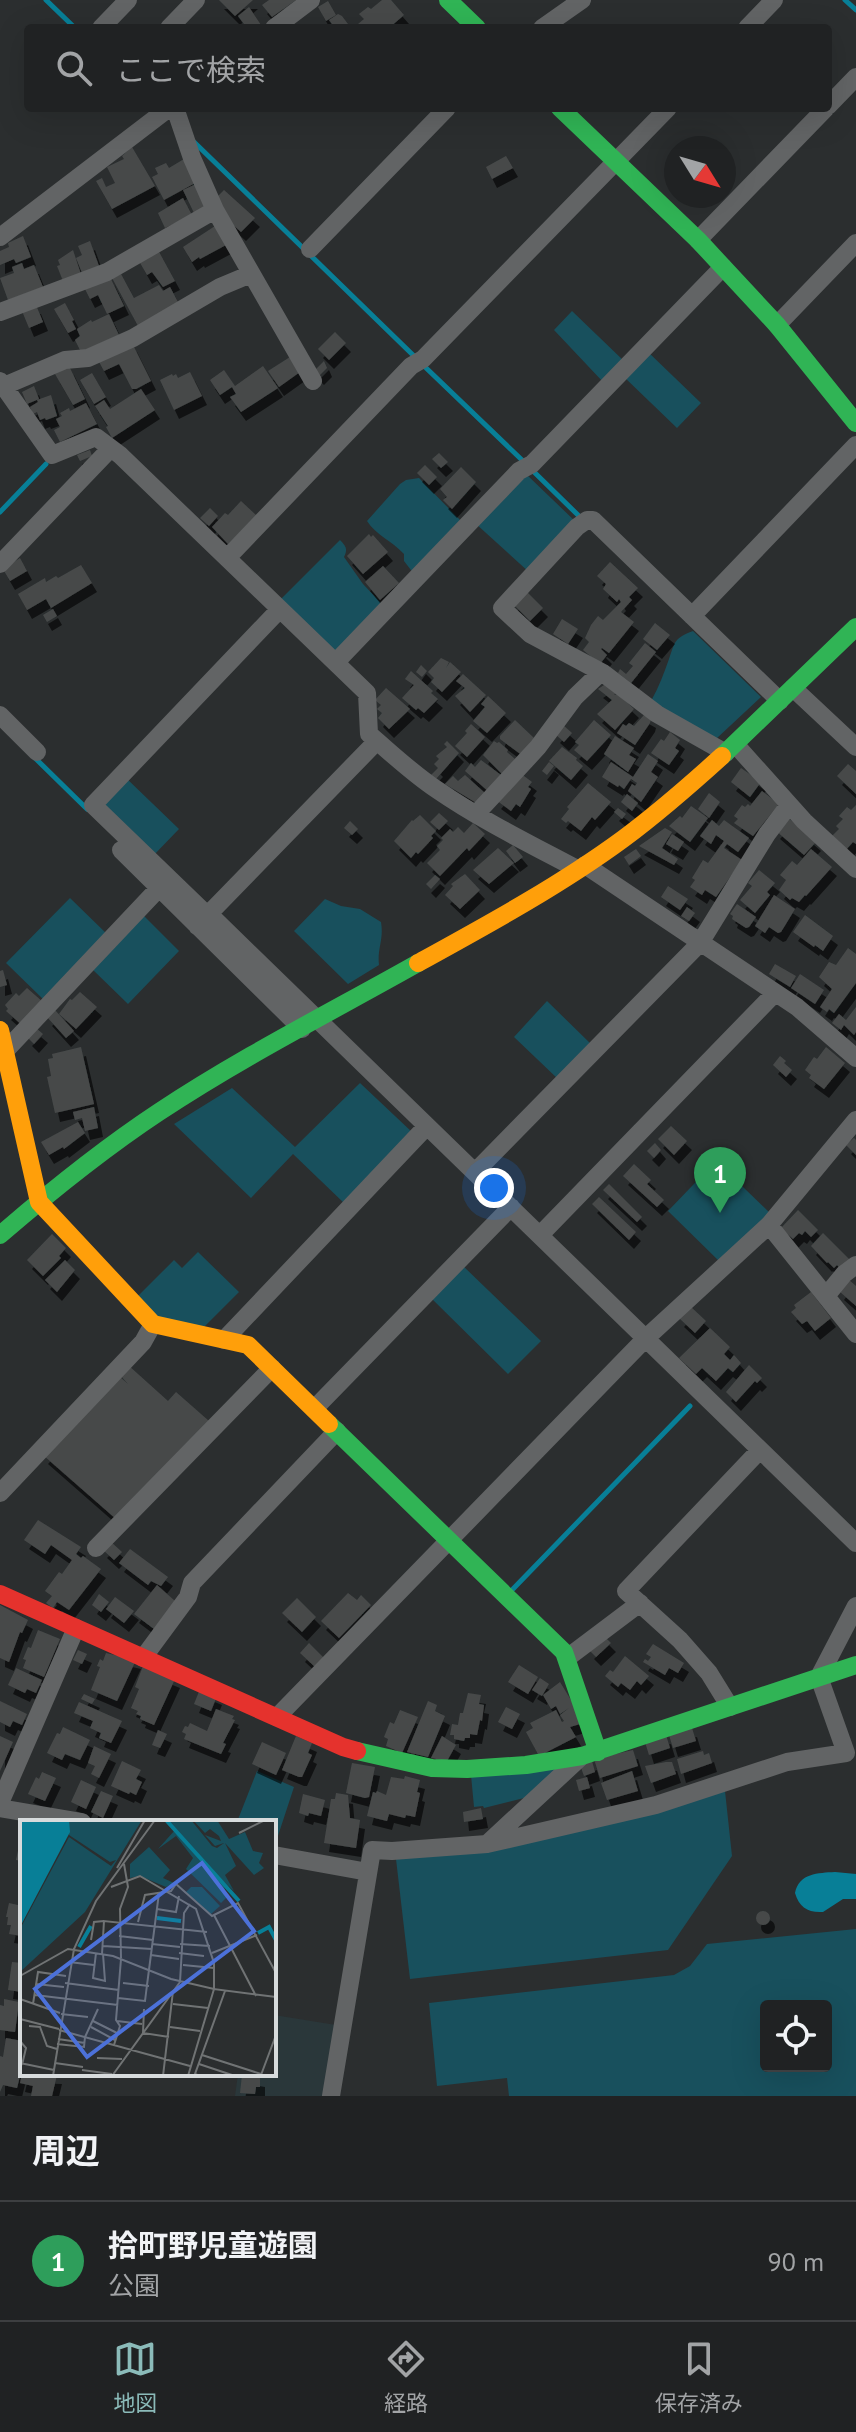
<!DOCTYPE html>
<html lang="ja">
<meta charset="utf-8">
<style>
body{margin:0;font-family:"PT Sans","Noto Sans JP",sans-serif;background:#282a2b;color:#f1f3f6}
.controls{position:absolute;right:24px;bottom:24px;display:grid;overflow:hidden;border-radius:8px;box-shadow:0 8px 32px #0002}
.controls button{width:72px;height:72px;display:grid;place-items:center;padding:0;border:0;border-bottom:2px solid #3d3f41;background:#202223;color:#f1f3f6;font:40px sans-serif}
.compass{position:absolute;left:664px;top:136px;width:72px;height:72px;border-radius:50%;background:#202223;box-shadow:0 8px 32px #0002;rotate:127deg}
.you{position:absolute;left:494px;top:1188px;width:28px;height:28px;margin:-20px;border:6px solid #fff;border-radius:50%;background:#1a73e8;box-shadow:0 0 0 12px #1a73e833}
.badge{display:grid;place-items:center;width:52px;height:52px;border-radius:50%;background:#8bbbb9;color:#fff;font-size:26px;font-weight:700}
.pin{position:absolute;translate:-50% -66px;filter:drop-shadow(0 2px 4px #0008)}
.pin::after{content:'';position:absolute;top:42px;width:28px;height:24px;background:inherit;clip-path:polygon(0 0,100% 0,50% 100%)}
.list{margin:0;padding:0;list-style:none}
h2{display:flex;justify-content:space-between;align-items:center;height:104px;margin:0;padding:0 32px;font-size:34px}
h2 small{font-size:26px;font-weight:400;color:#a2a4a6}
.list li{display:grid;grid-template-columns:52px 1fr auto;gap:24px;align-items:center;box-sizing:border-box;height:120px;padding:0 32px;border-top:2px solid #3d3f41}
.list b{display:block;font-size:30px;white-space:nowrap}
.list p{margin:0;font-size:26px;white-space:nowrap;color:#a2a4a6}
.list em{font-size:26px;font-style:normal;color:#a2a4a6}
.icon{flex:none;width:44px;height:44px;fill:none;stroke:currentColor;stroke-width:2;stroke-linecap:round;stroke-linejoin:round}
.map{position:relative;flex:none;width:856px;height:2096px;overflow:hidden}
.search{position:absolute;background:#202223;box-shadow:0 8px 32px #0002;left:24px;right:24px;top:24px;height:88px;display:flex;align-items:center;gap:20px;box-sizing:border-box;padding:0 28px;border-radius:8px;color:#a2a4a6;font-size:30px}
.sheet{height:224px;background:#202223}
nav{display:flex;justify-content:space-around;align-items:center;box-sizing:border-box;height:112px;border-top:2px solid #3d3f41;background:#202223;font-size:22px;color:#a2a4a6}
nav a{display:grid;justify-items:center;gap:4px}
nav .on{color:#8bbbb9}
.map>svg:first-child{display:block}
.built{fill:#2a373a}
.green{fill:#18505d;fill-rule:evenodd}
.water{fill:#087f97}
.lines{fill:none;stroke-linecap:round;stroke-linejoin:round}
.stream{stroke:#087f97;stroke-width:5}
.building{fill:#474a4a;filter:url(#shadow)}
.street{stroke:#626465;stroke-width:18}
.fast{stroke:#30b455;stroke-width:18}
.slow{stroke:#ff9f0a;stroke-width:18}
.jam{stroke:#e5322d;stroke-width:18}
.inset-river{fill:none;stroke:#087f97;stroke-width:4}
.inset-road{fill:none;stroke:#707374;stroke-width:2}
.view{fill:#4c71d9;fill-opacity:0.15;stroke:#4c71d9;stroke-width:4}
.inset-edge{fill:none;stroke:#d7dbdc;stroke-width:4}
</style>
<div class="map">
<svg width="856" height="2096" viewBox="0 0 856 2096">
<defs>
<filter id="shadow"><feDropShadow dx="5" dy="9" stdDeviation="0" flood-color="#0009"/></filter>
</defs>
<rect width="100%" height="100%" fill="#2b2e2f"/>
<!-- built -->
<path class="built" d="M274 2015 336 2025 325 2096H235L238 2074H274Z"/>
<!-- green -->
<path class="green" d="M572 311 625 362 604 383 554 330Z
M647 351 701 403 677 428 623 376Z
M525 473 577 523 530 573 475 523Z
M419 478 463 523 414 574 404 561V554C392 541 376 535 367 521L400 484 406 480Z
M340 540C346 546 348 549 344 557L363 584 381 603 335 652 281 599Z
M693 631 761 697 716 739 651 701C659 687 664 673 669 659 675 642 674 638 693 631Z
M125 777 179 829 152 857 98 805Z
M70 898 109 936 45 1001 6 963Z
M325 899 341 906 360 909 381 922C384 940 377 948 379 965L348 984 294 931Z
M142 914 179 951 128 1004 91 968Z
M547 1001 593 1046 559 1080 514 1037Z
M360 1083 413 1133 345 1204 293 1154 251 1198 174 1124 232 1088 295 1147Z
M716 1161 772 1215 721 1263 668 1211Z
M198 1252 239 1292 204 1327 155 1318 137 1297 174 1260 182 1268Z
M461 1264 541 1341 508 1374 429 1296Z
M566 1764 528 1797 484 1808 483 1806 474 1807 471 1775Z
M257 1771 294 1787 274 1848V1822H237Z
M725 1791 732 1856 668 1950 410 1979 396 1859Z
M856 1929V2096H509L507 2078 437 2086 429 2003 674 1975 690 1966 707 1944ZM766 2006H826V2066H766Z"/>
<!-- water -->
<path class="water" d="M835 1872 856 1874V1899H843L823 1912C808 1913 799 1907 795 1893 799 1873 818 1873 835 1872Z"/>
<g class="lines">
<!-- stream -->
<path class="stream" d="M46 0 75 28
M845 0 856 10
M194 142 414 356
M423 365 523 461
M532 470 581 518
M0 512 46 464
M34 757 87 809
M513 1589 690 1406"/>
</g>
<!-- building -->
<path class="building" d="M219 0H253L235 16Z
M269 0H296L272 17 262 5Z
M382 0H391L404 15 389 28H362L358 24 364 19 359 14 368 7 371 9Z
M328 1 336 15 326 21 318 7Z
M249 7 261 25 257 28H247L238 16Z
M338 14 342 16 351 28H336L332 24 329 20Z
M132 147 155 186 112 209 96 181 102 178 106 187 115 183 107 167 124 159 122 156Z
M506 156 513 168 492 179 486 167Z
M184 159 197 182 164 200 152 177 158 174 155 168 166 163 169 168Z
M196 184 207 206 194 213 183 190Z
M224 190 255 218 241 232 231 223 217 197Z
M183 198 192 215 165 228 158 213Z
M215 226 226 245 200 259 199 257 192 262 183 247Z
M23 236 31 257 16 263 14 259 0 265V251L9 247 8 243Z
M90 241 99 266 82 273 76 258 82 255 78 246Z
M73 250 81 274 63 281 57 266 60 265 58 260Z
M158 250 175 281 163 287 152 272 147 275 139 261Z
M22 263 24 269 34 265 43 287 8 300 0 278 14 273 12 267Z
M121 274 134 298 159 285 163 291 170 287 178 302 138 326 112 278Z
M110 277 124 306 107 314 98 295 90 299 85 289Z
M65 303 74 320 72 321 76 329 68 333 54 309Z
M36 305 43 322 29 328 22 311Z
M109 314 119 335 81 352 75 340 80 336 77 329 91 320 92 322Z
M335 332 346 343 329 360 318 349Z
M132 343 151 381 136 389H132L119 364 104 371 98 360Z
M290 357 300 372 279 387 268 371Z
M324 361 327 368 319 376 314 371Z
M69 366 85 399 73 405 55 374Z
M263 366 278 388 241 412 230 397 236 394 232 387 220 395 210 380 224 370 235 386Z
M190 372 202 396 174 410 160 380 172 374 173 376 176 374 178 378Z
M92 373 106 397 94 404 80 380Z
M34 386 39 399 27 404 22 392Z
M141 389 155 410 112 438 106 427 108 426 95 406 104 400 110 409Z
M51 395 57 416 46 420 45 418 40 420 37 412 33 414 30 407 38 402 37 400Z
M86 403 97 424 60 442 54 430 60 427 56 419 62 416 60 413 69 408 70 411Z
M90 450 92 456 80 461 77 455Z
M439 453 448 462 441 468 432 459Z
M425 465 437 477 429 485 417 473Z
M461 467 476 482 452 509 443 500 447 497 440 489Z
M241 501 257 516 228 544 212 527 225 513 228 515Z
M210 508 218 516 209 526 200 518Z
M369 534 371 537 373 535 388 552 363 574 347 556Z
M20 558 27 571 10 581 3 569Z
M610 562 638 588 629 597 632 600 621 612 634 622 609 653 602 648 601 649 607 655 600 664 583 650 589 642 585 638 591 625 598 616 603 620 621 602 619 599 617 602 603 589 606 584 597 576Z
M81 565 92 583 51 608 46 599 27 610 18 594 45 578 46 582 56 576 58 578Z
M383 566 399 583 380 600 365 582Z
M524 589 543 608 530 621 512 603Z
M53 609 57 616 47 622 43 615Z
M562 619 578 629 568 644 553 634Z
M655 623 670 635 657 650 643 639Z
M645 643 656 652 631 683 618 673 620 669 626 674 633 666 629 663Z
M441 658 449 662 446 668 450 662 461 672 442 692 431 682 434 678 428 672Z
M421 665 427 671 422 677 416 672Z
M411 671 433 691 431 693 438 699 424 713 418 708 416 710 402 698 414 685 405 679Z
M463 674 486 695 470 712 455 696 465 688 456 681Z
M607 683 617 692 614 695 618 694 634 709 615 730 597 714 612 700 598 689Z
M386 688 410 709 389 729 378 718 382 713 377 709 381 705 375 700Z
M488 696 506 713 487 733 473 721 485 707 481 704Z
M644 715 651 719 650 723 635 745 617 733 623 724 626 726 629 723 634 726Z
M515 720 534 738 523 756 500 739V736Z
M594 720 611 735 587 761 574 750 579 745 575 742Z
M471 724 485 737 467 757 455 746 467 733 465 731Z
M563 725 572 733 564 742 555 734Z
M670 732 680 740 675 748 679 751 669 765 651 753 661 739 664 741Z
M615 736 634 748 629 755 636 759 628 772 604 754Z
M447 741 459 753 436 779 431 775 438 768 434 764 439 759 436 756 447 747 444 744Z
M494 741 497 743 499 742 508 750 507 752 515 759 504 776 483 755Z
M562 747 577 758 576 760 583 766 571 780 549 761Z
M648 754 658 761 651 772 658 777 641 802 628 791 632 784 635 786 637 783 631 779 624 789 619 785 618 787 602 777 611 762 633 777Z
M481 760 501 775 489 792 465 771 471 763 475 767Z
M549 762 554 766 547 775 542 771Z
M848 764 856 771V794L837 776Z
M741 768 761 782 750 797 731 782Z
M520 773 532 782 528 787 531 789 520 807 516 804 511 811 496 800Z
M465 775 486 794 478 804 445 784 453 776 458 781Z
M588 783 611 802 595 820 592 817 581 831 568 821 566 823 561 819 569 809 567 807Z
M762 791 779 804 753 836 734 823 738 819 734 816 742 805 745 807 748 804 750 806Z
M709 793 720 802 709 818 698 809Z
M627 794 638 803 632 811 621 802Z
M856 805V844L853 842 845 851 831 837 839 829 836 826 843 819 839 816 847 807 851 810Z
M691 806 708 818 690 842 669 826 680 816 682 818Z
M618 808 626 814 622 819 614 812Z
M439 813 448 821 439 830 430 822Z
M420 815 436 831 431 836 433 838 418 854 416 852 411 858 394 841 412 820 413 821Z
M787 817 816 842 804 855 775 830Z
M712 820 719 826 724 820 749 838 738 852 727 844 724 848 742 860 716 897 705 890 702 895 690 887 695 880 692 878 703 860 708 863 724 841 716 835 711 844 700 836Z
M350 821 358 829 352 835 344 828Z
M473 823 485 834 469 851 467 848 440 876 427 863 440 850 437 846 443 840 441 838 450 829 453 832 458 827 464 833Z
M665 828 672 832 662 848 678 859 674 865 639 846Z
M672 834 684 842 678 851 666 844Z
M513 845 523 857 515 863 506 851Z
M498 848 514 863 489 884 473 870Z
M636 849 641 856 629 865 624 857Z
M811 849 832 867 806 896 805 895 799 902 792 898 790 900 779 890 786 880 780 875 792 861 797 865Z
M759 870 775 883 767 892 770 895 755 913 740 900 752 886 748 883Z
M465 874 480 890 460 909 445 895 453 886 451 884Z
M435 875 440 879 431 889 426 884Z
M668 886 688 899 680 910 661 897Z
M774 895 795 909 781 932 778 933 769 927 765 933 755 926Z
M737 904 756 917 749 927 746 928 732 919 733 916 730 914Z
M687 907 695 913 689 921 681 916Z
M805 915 833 936 823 951 815 945 814 947 793 932Z
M848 948 856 954V983L834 1013 829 1009 827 1012 820 1007 832 989 819 977 829 962 836 965Z
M775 964 796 976 790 987 769 974Z
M3 970 7 985 0 987V971Z
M800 974 824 990 815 1004 791 988Z
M27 988 44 1003 23 1026 6 1011 8 1009 5 1005 16 993 19 996Z
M80 992 97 1007 76 1029 59 1014 70 999 72 1000Z
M856 1007V1032L854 1035 844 1025 841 1030 832 1023 839 1014 846 1020Z
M55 1010 74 1031 66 1038 47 1017Z
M36 1028 43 1034 34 1044 27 1037Z
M81 1047 94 1104 55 1113 47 1077 51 1076 48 1059 53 1058 52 1054Z
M826 1047 845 1063 824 1089 809 1078 811 1075 805 1070 814 1057 817 1059Z
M780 1056 786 1061 784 1063 792 1070 786 1077 773 1065Z
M94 1107 98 1128 85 1131 82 1118 75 1120 73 1112Z
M78 1122 85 1133 64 1149 63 1147 49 1155 41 1142Z
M671 1126 687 1141 674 1155 658 1139Z
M854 1138 856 1140V1155L846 1145Z
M655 1143 661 1150 654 1158 647 1151Z
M634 1164 651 1180 647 1184 664 1200 657 1207 623 1176Z
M609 1184 642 1217 637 1222 603 1190Z
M599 1197 636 1232 629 1240 592 1204Z
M798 1210 818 1230 811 1237 805 1231 802 1235 799 1233 793 1239 781 1228Z
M823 1233 850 1260 841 1270 837 1265 834 1268 828 1262 827 1263 811 1246Z
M52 1234 66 1248 59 1256 61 1258 43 1276 27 1260Z
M65 1260 75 1270 57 1292 45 1280Z
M848 1279 856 1286V1306L839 1291Z
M811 1292 831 1318 815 1331 807 1321 802 1324 791 1312 796 1308 794 1305Z
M690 1306 706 1321 695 1333 679 1318Z
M710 1328 730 1347 724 1354 730 1360 734 1355 741 1363 733 1372 728 1368 716 1381 702 1368 696 1374 679 1358Z
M128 1365 168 1401 176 1392 209 1421 116 1519 43 1455 119 1376 128 1384 120 1375Z
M749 1365 762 1378 757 1383 755 1381 736 1402 726 1392Z
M38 1520 81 1547 76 1554 81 1558 83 1556 101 1569 69 1610 57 1602 53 1608 46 1603 52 1596 45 1591 59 1572 62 1574 72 1560 51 1545 45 1554 24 1540Z
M110 1541 122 1552 114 1560 102 1549Z
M130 1549 168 1577 161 1586 151 1581 148 1585 119 1563Z
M157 1585 175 1601 154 1629 134 1614Z
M348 1593 357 1600 361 1595 371 1605 339 1638 321 1621Z
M99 1594 109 1602 101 1612 92 1605Z
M115 1597 134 1611 124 1623 106 1609Z
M297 1598 316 1617 302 1632 282 1613Z
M0 1605 28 1620 22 1633 20 1632 9 1662 0 1658Z
M38 1630 60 1639 44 1677 23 1668 26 1660 23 1659 28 1647 31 1648Z
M604 1636 611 1643 596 1657 589 1650Z
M309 1643 324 1658 315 1667 300 1653Z
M653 1644 684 1663 678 1673 669 1668 665 1675 643 1662 645 1659 648 1661 651 1657 646 1654Z
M78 1650 87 1654 82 1664 73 1660Z
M106 1653 136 1660 117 1701 91 1690 100 1667 97 1666 100 1659 103 1661Z
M625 1656 649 1676 641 1685 637 1681 630 1690 621 1683 618 1687 605 1676 610 1670 613 1672Z
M519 1665 538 1677 528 1694 508 1682Z
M143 1666 175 1679 154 1725 140 1719 141 1716 136 1714 138 1711 131 1708 139 1689 135 1687Z
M16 1668 42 1680 36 1693 27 1689 25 1693 8 1685Z
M540 1678 549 1684 542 1696 532 1690Z
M560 1682 574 1705 580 1724 570 1727 576 1737 539 1756 526 1732 533 1728 530 1723 556 1710 562 1722 564 1721 560 1715 569 1708 560 1714 556 1706 551 1709 543 1695Z
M200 1689 217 1696 211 1711 194 1704Z
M468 1693 481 1695 479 1704 484 1705 482 1721 480 1720 477 1735 470 1734V1738H465L464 1741 454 1739V1735H450L452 1724 458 1725 460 1713H463Z
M84 1694 95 1699 92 1704 81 1699Z
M0 1701 27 1714 22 1725 13 1721 10 1727 0 1722Z
M428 1701 437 1705 435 1711 445 1716 428 1757 407 1752Z
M79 1702 122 1721 111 1743 99 1738 101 1733 90 1728 93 1721 74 1713Z
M506 1707 520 1714 512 1729 498 1722Z
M216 1709 234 1716 232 1719 235 1720 223 1743 226 1744 221 1754 184 1739 186 1734 182 1732 185 1726 188 1727 190 1723 207 1731Z
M400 1710 418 1717 402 1753 386 1746 388 1739 384 1737 390 1722 394 1724Z
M63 1727 90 1740 80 1760 65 1754 62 1760 47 1753 57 1733 60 1734Z
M692 1728 696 1741 673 1748 669 1735Z
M158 1730 167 1734 160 1748 152 1745Z
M666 1735 670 1748 649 1755 645 1742Z
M0 1736 13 1742 0 1771Z
M296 1736 312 1743 308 1753 312 1755 302 1777H299L282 1770Z
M442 1736 456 1745 447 1761 431 1758Z
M262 1742 286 1753 276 1775 252 1764Z
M94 1746 111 1754 99 1778 91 1774 95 1766 88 1763Z
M633 1750 638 1766 600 1778 594 1759Z
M703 1751 704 1755 709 1753 712 1763 681 1774 677 1759Z
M122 1761 141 1770 136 1779 142 1782 136 1795 130 1792 129 1794 111 1786Z
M592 1761 595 1772 584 1776 580 1765Z
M666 1762H672L676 1774 651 1783 645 1766Z
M352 1763 375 1767 369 1797 365 1798 346 1793Z
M632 1771 638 1791 607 1800 601 1783Z
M42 1772 56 1778 45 1801 28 1794 36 1777 39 1779Z
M405 1776 420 1780 417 1792 420 1793 415 1817 406 1815 405 1818 389 1814 387 1821 367 1816 373 1792 376 1793 377 1791 386 1795 391 1777 404 1779Z
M587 1777 590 1788 579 1791 576 1780Z
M81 1780 96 1787 86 1809 71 1802Z
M101 1791 113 1796 103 1818 91 1812Z
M336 1793 348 1795 350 1818 360 1820 356 1848 324 1843 331 1799H335Z
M303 1794 325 1800 321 1816 309 1813 308 1816 299 1813Z
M481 1808 483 1819 464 1822 463 1812Z
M20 1841H22V1861L16 1860Z
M9 1903 22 1906V1936L9 1934 11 1925H7L8 1917H6Z
M756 1918a7 7 0 1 1 14 0a7 7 0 1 1-14 0Z
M12 1962 22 1963V1992L8 1990Z
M4 1999 19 2002 15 2032 0 2030V2005L4 2006Z
M6 2038 22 2041V2068L17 2088 3 2085 0 2092V2056L3 2057Z
M22 2074 57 2075 52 2096H31L33 2086 20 2083Z
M242 2075 260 2078V2087H256L255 2094 240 2093Z"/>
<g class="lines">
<!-- street -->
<path class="street" d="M101 28 128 0
M169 28 196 0
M274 28 311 0
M542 28 582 0
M747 28 774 0
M828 106 856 77
M175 108 192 158 215 210 313 381
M0 237 169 108
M698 240 826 108
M310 249 447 108
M0 312 107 272 215 210
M777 325 856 243
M0 381 52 455 96 437 120 455 367 693 369 734C391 753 412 773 436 789 481 820 530 844 577 869
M4 386 65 360 88 358 133 338 220 287 251 274
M227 558 411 366 423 359 668 108
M0 564 111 448
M692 616 856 445
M336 662 519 471 532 464 723 267
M793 688 856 747
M0 715 37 752
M735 744 804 821 856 869
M726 753 657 714 603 673 530 634 502 608 577 527 587 520H593L780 701
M476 814 538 747 575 697 601 672
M121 850 302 1029
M585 865 797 1007 856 1058
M209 914 856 1543
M208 916 93 805 280 609
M197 926 377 741
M5 1051 159 888
M475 1172 700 943 767 834 789 805
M769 1225 856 1334
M540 1235 775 993
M826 1296 844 1274 856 1265
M224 1340 427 1126
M314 1409 511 1207
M0 1493 143 1342 153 1324
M96 1548 272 1368
M143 1658 188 1597 192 1583 337 1431
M567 1658 640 1603
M730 1707 709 1673 680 1640 626 1591 760 1450
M277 1717 646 1338 769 1225 856 1120
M0 1803 76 1628
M0 1808 82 1822
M489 1842 582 1756
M274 1855 368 1872
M331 2096 372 1850 392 1851 487 1844 656 1805 787 1762 846 1753 819 1677 856 1606"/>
<!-- fast -->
<path class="fast" d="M448 0 477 28
M560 108 698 240 777 325 856 423
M722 756 856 627
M0 1235C51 1191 103 1149 159 1112 242 1057 331 1012 418 963
M329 1424 564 1652 598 1752
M357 1751 432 1768 467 1769 526 1765 582 1756 856 1665"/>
<!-- slow -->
<path class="slow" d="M418 963C487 925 559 886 623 839 658 813 690 785 722 756
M0 1030 39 1202 153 1324 248 1345 329 1424"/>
<!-- jam -->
<path class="jam" d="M0 1594 343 1747 357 1751"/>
</g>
<!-- overview -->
<g transform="translate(20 1820)">
<rect width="256" height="256" fill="#2b2e2f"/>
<path d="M49 0H122L65 92 0 152V109L49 17 91 46 96 40 90 42 49 15ZM146 0H171L192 26 197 28 204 23 195 26 185 15 201 21 199 16 190 9 185 13 173 0H197L209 19 225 12 233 31 243 33 239 43 244 48 234 55 205 23 216 46 205 55 214 71 202 60 207 77 201 83 166 49 173 38 156 16 138 29 155 10ZM129 27 150 50 143 58 154 63 146 67 120 56 110 58V44ZM171 67H182L200 86 191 94 166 72Z" fill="#18505d"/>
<path d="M0 0H49L50 12 0 107Z" fill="#087f97"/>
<path class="inset-river" d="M146 0 219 81M137 98 161 101M238 113 249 107 256 120M59 127 71 106"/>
<path class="inset-road" d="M219 13 245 0M97 48 125 0M137 89 156 92 159 76M194 95 236 176M118 102 125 75 151 71 156 64 192 96 218 83 256 153M99 116 133 120M71 120 74 102 84 101M132 124 160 127M160 124 190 126M83 126 132 129M76 133 73 158 85 161 83 134M159 133 184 136M192 133 237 115M82 134 84 101 187 112M131 135 159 139M101 138 100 89 108 67 104 44M49 142 74 145M163 145 194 148M0 156 48 129 93 136 151 159 194 169V143L176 89 120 56 91 67M45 163 99 170M103 163 129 166M16 164 44 167M127 165 139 73M15 175 98 185M98 178 125 181 127 165M0 179 40 193M13 184 18 152 46 156M153 184 188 188M124 189 123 213 149 217M41 194 68 197M0 199 39 209M73 201 97 213M97 201 122 204M9 206 20 207 27 226 37 229M71 207 95 220M150 207 180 211M39 210 170 246M65 217 78 189M38 219 65 223M0 221 6 228 2 245M37 224 64 227 65 217M94 225 100 206 96 200 101 139M182 235 241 254M77 238 102 239M0 243 34 250M35 243 63 247M179 244 215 256M62 250 92 254M241 255 256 215M33 256 54 129 76 81 135 0M92 256 160 162 164 93 170 84M143 256 153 171M168 256 194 169 256 177M180 256 175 254 205 171"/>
<path class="view" d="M182 43 234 111 67 237 15 169Z"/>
<rect width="256" height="256" class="inset-edge"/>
</g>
</svg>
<div class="controls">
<button><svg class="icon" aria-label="locate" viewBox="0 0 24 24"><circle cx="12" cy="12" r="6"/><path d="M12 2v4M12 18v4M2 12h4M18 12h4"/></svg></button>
</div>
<svg class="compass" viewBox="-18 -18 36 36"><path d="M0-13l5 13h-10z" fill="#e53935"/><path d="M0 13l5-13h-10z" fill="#a2a4a6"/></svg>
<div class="you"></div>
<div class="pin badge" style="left:720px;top:1213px;background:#2e9e5b">1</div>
<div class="search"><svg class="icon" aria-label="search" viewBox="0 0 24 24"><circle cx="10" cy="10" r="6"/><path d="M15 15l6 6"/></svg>ここで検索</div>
</div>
<section class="sheet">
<h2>周辺<small></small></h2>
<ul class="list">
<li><span class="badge" style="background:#2e9e5b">1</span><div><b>拾町野児童遊園</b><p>公園</p></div><em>90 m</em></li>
</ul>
</section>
<nav>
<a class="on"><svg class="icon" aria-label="map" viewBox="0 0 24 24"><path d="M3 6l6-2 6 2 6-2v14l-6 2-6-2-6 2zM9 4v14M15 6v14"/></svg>地図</a>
<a><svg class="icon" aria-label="directions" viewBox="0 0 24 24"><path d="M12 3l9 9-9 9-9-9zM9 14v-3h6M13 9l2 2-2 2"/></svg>経路</a>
<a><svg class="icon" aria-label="saved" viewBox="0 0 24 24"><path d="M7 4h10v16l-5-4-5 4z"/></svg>保存済み</a>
</nav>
